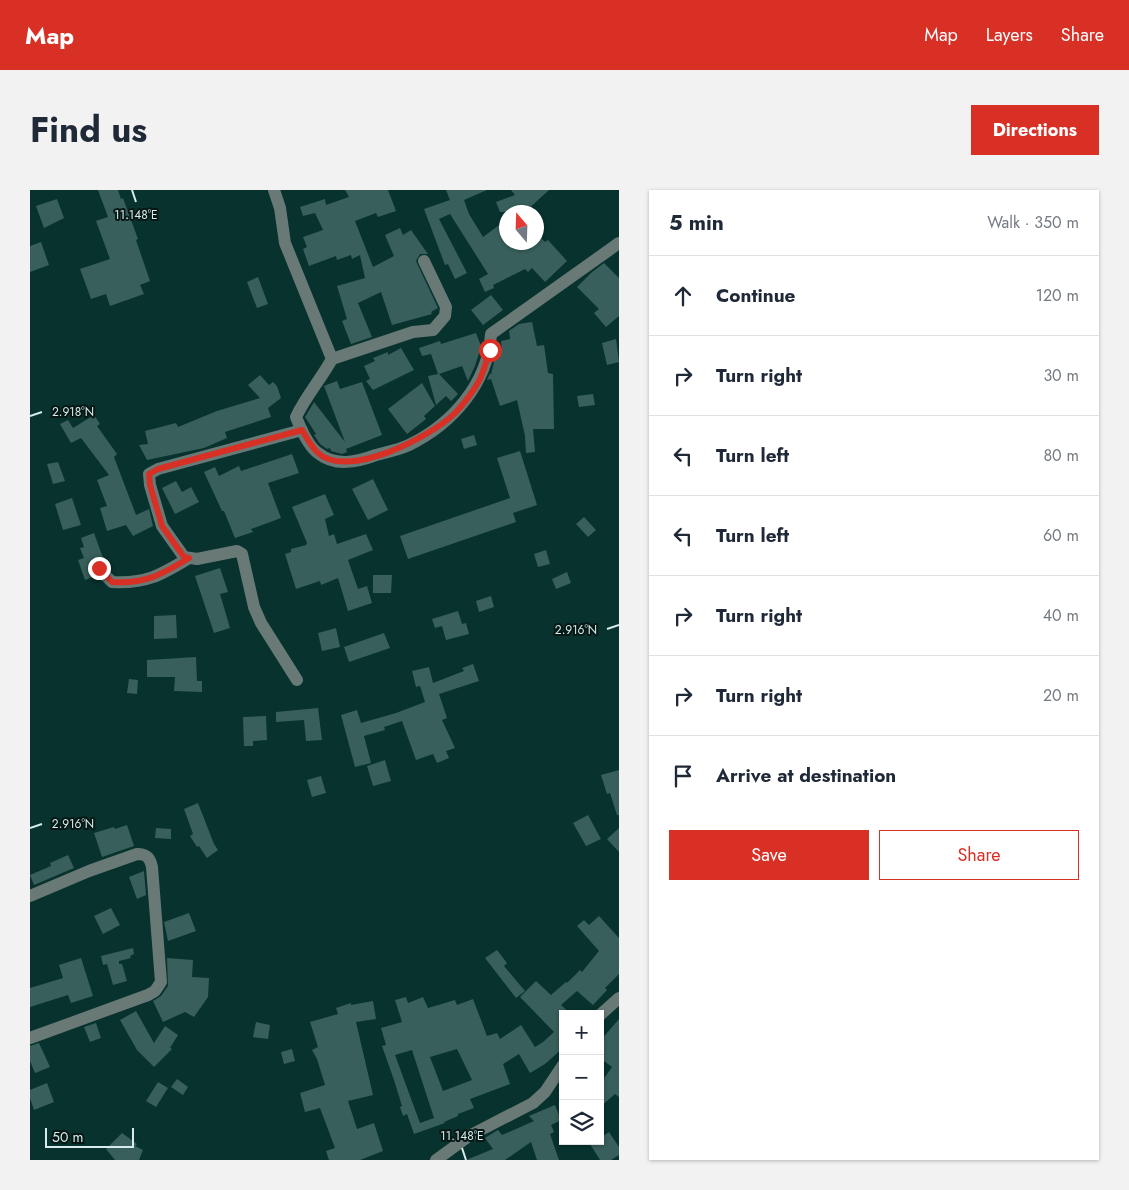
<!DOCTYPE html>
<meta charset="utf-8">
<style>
body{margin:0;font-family:Jost,sans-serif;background:#f2f2f3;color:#1f2937}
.controls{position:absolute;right:15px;bottom:15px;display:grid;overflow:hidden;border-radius:0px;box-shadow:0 1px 4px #0004}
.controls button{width:45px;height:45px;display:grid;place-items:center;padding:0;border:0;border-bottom:1px solid #e0e1e3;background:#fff;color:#1f2937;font:25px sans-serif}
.compass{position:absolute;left:469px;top:15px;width:45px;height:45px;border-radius:50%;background:#fff;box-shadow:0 1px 4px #0004;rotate:341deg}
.scale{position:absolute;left:15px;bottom:12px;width:89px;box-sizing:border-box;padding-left:5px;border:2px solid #d6ece9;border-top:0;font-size:14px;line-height:18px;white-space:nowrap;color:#d6ece9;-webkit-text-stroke:4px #061715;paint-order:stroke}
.stop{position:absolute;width:15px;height:15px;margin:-11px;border:4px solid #d93025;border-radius:50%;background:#fff}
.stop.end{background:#d93025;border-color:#fff;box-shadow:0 1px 5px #0008}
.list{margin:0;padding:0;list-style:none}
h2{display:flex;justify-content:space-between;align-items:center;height:65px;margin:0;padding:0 20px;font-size:21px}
h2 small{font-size:16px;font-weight:400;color:#747a83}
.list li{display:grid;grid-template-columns:32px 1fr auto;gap:15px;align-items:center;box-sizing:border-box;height:80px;padding:0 20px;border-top:1px solid #e0e1e3}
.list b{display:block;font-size:19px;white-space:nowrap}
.list em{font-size:16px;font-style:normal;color:#747a83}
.actions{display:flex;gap:10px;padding:15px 20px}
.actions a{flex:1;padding:11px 0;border:1px solid #d93025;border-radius:0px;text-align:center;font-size:18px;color:#d93025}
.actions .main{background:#d93025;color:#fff}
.icon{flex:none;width:28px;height:28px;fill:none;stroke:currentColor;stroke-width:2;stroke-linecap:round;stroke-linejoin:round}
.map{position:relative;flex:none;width:589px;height:970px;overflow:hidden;border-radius:0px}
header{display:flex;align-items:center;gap:30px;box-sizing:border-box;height:70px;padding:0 25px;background:#d93025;color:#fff}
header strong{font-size:24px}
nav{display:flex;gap:28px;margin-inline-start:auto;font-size:18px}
.intro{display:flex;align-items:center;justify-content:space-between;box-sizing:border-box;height:120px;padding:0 30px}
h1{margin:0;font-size:35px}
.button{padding:12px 22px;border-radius:0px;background:#d93025;color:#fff;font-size:18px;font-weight:700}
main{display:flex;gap:30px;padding:0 30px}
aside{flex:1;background:#fff;border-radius:0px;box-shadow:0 1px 4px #0004}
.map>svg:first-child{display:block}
.building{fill:#385f5b;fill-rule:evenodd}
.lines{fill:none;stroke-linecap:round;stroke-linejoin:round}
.minor{stroke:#687976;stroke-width:12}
.route{stroke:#d93025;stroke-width:6}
.ticks{fill:none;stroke:#d6ece9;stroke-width:2}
.ticks-label{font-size:12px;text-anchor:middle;fill:#d6ece9;stroke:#061715;stroke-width:4;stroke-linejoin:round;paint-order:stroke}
</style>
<header>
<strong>Map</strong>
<nav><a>Map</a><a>Layers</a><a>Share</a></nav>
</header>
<div class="intro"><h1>Find us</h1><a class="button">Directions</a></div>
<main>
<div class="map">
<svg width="589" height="970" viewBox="0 0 589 970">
<rect width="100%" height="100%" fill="#07322e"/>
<!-- building -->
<path class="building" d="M68 0H88L91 9 93 8 108 49 106 50 120 91 110 95 114 104 80 116 76 104 61 109 50 79 80 69 66 31 78 27Z
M315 0H358L366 21 348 27 346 23 325 31 343 77 364 66 355 45 370 38 373 45 381 40 398 64H390L386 71 408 118 401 122 402 124 362 135 351 102 328 113 342 147 321 154 312 131 317 129 307 96 335 88 330 65 322 69 321 65 307 70 306 66 279 76 273 59 277 57 273 47 293 40 285 23 273 26 270 17 295 9 296 15 319 7Z
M416 0H457L434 10 439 24 453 47 476 30V52H506V43L515 52 518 50 537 71 515 92 502 78 498 82 495 79 463 95 464 98 455 102 449 89 458 84 420 24 409 29 437 83 425 89 418 74 415 75 394 19 420 10Z
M481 0H519L495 22H470L466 12 485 5Z
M27 9 34 28 14 38 6 16Z
M11 52 19 75 0 82V56Z
M574 73 589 88V126L576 137 564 123 569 119 547 97 561 83Z
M228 87 238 114 227 118 217 92Z
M461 105 473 120 453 135 441 120Z
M502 132 507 156 514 155 518 183 523 184 524 239H503L505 262 496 263 495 246 487 210 470 216 461 189 457 190 460 183 461 185 467 158 472 159 471 151 480 149 479 141 489 134Z
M446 143 451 156 450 160 445 176 438 191 432 176 409 184 428 204 421 211 416 206 406 215 398 186 408 184 401 164 392 166 389 158 410 151 411 154Z
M586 149 589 172 577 175 572 153Z
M371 158 384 180 343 200 336 191 340 189 334 176 345 171 343 168 358 162V165Z
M230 185 239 195 243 192 247 196 251 208 238 218 241 227 195 242 197 248 174 258 117 270 109 255 118 254 115 241 146 233 148 237 187 221 230 208 218 195Z
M307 191 310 199 332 192 352 245 316 259 317 262 312 264 301 261 300 258 297 259 290 254 284 245 286 244 275 227 284 212 315 252 294 196Z
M392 193 405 216 394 226 396 229 377 244 358 219Z
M563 204 565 215 549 217 547 206Z
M64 225 70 234 67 236 87 264 84 267 106 325 119 319 123 336 103 346 96 335 77 341 70 318 77 316 67 290 79 285 51 248 41 253 30 234 38 230 43 238Z
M444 245 447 255 434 259 431 249Z
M490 261 507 315 483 323 486 332 378 369 370 346 480 308 467 268Z
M262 264 269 283 238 293 251 328 221 339 223 342 205 348 194 321H192L174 282 185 277 189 286 209 276 211 281Z
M28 272 35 291 23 294 17 274Z
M343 289 358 320 338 330 322 299Z
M146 291 152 302 161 297 169 312 145 324 132 298Z
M295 304 304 325 295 329 299 346 304 344 307 354 336 344 343 360 318 370 328 399 337 396 342 413 318 421 308 388 291 395 290 391 266 399 255 364 261 362V359L276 355 277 353 262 317Z
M42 308 51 335 33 340 25 314Z
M554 327 566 340 558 347 546 334Z
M64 343 73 368 62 372 61 381 65 386 55 390 48 370 54 368 50 358 54 357 51 348Z
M516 360 520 374 508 377 504 364Z
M190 378 198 402 190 404 200 438 184 443 165 386Z
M537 382 541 393 526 399 522 389Z
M343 385H362L361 403H343Z
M461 406 464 417 449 422 446 411Z
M428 421 432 434 436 433 439 444 416 450 412 436 405 438 402 429Z
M146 425 147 448 124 449V426Z
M306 438 310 457 292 461 288 443Z
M354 443 360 458 319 472 314 457Z
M166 467 167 491H172V502L144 501 145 487H117V470Z
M443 474 449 491 409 504 417 528 412 530 425 558 416 561 419 568 407 573 403 564 386 570 372 531 354 537 355 540 334 546 341 573 325 577 311 525 327 520 331 533 366 523 395 512 390 496 386 497 382 481 399 477 403 493 434 481 432 478Z
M99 489 108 490 107 504 97 503Z
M288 518 292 550 276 551 274 530 246 532V522Z
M236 526 237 550 223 551V556H214L213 527Z
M355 570 361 591 343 596 337 576Z
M589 580V625H587L580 603 577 604 571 585Z
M291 586 296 603 282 607 277 590Z
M168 613 184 654 188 660 177 668 169 656 167 657 160 646 163 644 154 619Z
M558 625 571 649 556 656 543 633Z
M97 635 104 656 72 667 64 643 84 637 85 639Z
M126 638 141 639V649L125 648Z
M589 638V662L577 649Z
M38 665 44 678 4 695 0 685 21 676 20 673Z
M114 681 116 705 107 709 99 687Z
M81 718 90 735 73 744 64 726Z
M159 723 166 741 138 751 134 732Z
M569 726 589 748V784L575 798 577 800 563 815 547 801 531 815 541 824H533V858L515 874 500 883 489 864 473 874 480 894 440 909 444 918 428 924V926L414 932 415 933 384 944 377 924 373 926 370 917 372 916 364 890 352 856 356 855 351 838 372 832 365 810 376 807 378 813 393 807 398 818 425 810 427 815 443 809 457 846 467 843 470 849 491 835 505 857 513 852 524 842 490 807 506 791 521 805 536 792 537 793 550 780 552 782 569 761 547 736 554 730 559 735ZM427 859 442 890 413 901 400 867ZM382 860 404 928 390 933 365 865Z
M103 758 104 764 100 766 101 768 89 771V774H92L97 791 83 795 77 774 73 775 71 766Z
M467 760 477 773 474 776 495 801 486 808 455 768Z
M51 768 63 806 41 813 38 805 0 817V798L33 788 29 775Z
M137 768 163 770 162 787 179 788 178 807 164 827 155 822 133 832 123 811 131 806 138 796Z
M343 811 346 829 326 832 343 905 318 911 327 939 344 933 353 961 330 970H299L296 961 305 958 290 918 275 922 270 903 295 895 287 869 282 860 288 857 280 832 308 824 306 818 321 813V815Z
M106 821 124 853 135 836 148 845 140 858 142 859 124 877 107 860 90 830Z
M589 829V907L585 904 570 917V894L582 877 570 868V851Z
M226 832 240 835 238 849 223 847Z
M66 833 71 848 60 852 54 837Z
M9 853 20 877 5 883 0 871V856Z
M262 859 265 871 254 874 251 862Z
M147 889 158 897 153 905 141 897Z
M128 892 138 898 126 917 116 911Z
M17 893 24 912 4 920 0 908V900Z
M525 915 531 930 521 935 524 942 520 944 529 970H507L501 952 475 970H436L463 959 455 948 463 943 468 940 472 945 504 931 499 926Z
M579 942 589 957V965L581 970H570L560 954 565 951H570V948Z
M92 943 107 954 105 956 113 960 109 970H85L76 959Z"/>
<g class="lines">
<!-- minor -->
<path class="minor" d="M244 0 250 18 255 53 302 169
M394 71 416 117 415 126 403 140 383 142 302 169C291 189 276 206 266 227 270 237 279 257 288 263 305 277 327 272 346 265 357 262 368 260 379 255 422 234 458 194 461 144L589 53
M69 379 82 392C116 394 131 385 159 368
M267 490 231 433 224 417 212 364 207 361 167 369 154 367 132 336 120 295 119 284 128 279 272 240
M0 706 59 681 107 664C117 664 120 668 122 677L131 792 125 801 118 805 0 848
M570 825 589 808
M406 970 439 946 503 913 515 902 533 875"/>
</g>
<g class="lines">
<!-- route -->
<path class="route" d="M69 378 82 392C115 394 131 385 159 368L154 367 132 336 120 295 119 284 128 279 272 240C276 247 281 256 287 262 316 291 401 247 425 223 433 215 445 199 450 189 454 180 457 170 460 160"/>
</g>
<!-- ticks -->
<path class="ticks" d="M102 0 106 12M0 226 12 222M577 439 589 435M0 638 12 634M432 958 436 970"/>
<g class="ticks-label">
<text x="106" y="29">11.148°E</text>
<text x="43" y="226">2.918°N</text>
<text x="546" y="444">2.916°N</text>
<text x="43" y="638">2.916°N</text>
<text x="432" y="950">11.148°E</text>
</g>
</svg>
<div class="controls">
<button>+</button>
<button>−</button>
<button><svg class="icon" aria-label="layers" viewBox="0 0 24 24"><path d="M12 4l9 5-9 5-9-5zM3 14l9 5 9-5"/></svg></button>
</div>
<svg class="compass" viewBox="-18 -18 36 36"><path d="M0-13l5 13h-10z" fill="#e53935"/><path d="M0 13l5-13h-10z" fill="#747a83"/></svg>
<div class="scale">50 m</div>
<div class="stop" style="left:460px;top:160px"></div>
<div class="stop end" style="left:69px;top:378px"></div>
</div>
<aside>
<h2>5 min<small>Walk · 350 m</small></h2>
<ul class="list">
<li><svg class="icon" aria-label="ahead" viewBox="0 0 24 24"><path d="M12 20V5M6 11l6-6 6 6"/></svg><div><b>Continue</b></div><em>120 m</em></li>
<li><svg class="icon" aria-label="right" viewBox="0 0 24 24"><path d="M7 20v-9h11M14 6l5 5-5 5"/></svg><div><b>Turn right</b></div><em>30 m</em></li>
<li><svg class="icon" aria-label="left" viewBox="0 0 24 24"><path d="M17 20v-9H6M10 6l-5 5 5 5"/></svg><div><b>Turn left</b></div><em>80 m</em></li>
<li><svg class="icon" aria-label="left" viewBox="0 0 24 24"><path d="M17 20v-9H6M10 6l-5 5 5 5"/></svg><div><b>Turn left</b></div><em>60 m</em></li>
<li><svg class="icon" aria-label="right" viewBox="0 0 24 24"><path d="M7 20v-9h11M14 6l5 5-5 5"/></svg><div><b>Turn right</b></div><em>40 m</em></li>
<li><svg class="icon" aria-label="right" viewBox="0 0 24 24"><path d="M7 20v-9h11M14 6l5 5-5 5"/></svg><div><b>Turn right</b></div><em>20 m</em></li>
<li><svg class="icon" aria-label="arrive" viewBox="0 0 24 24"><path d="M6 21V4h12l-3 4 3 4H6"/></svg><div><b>Arrive at destination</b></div></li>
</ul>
<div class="actions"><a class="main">Save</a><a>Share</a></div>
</aside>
</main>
